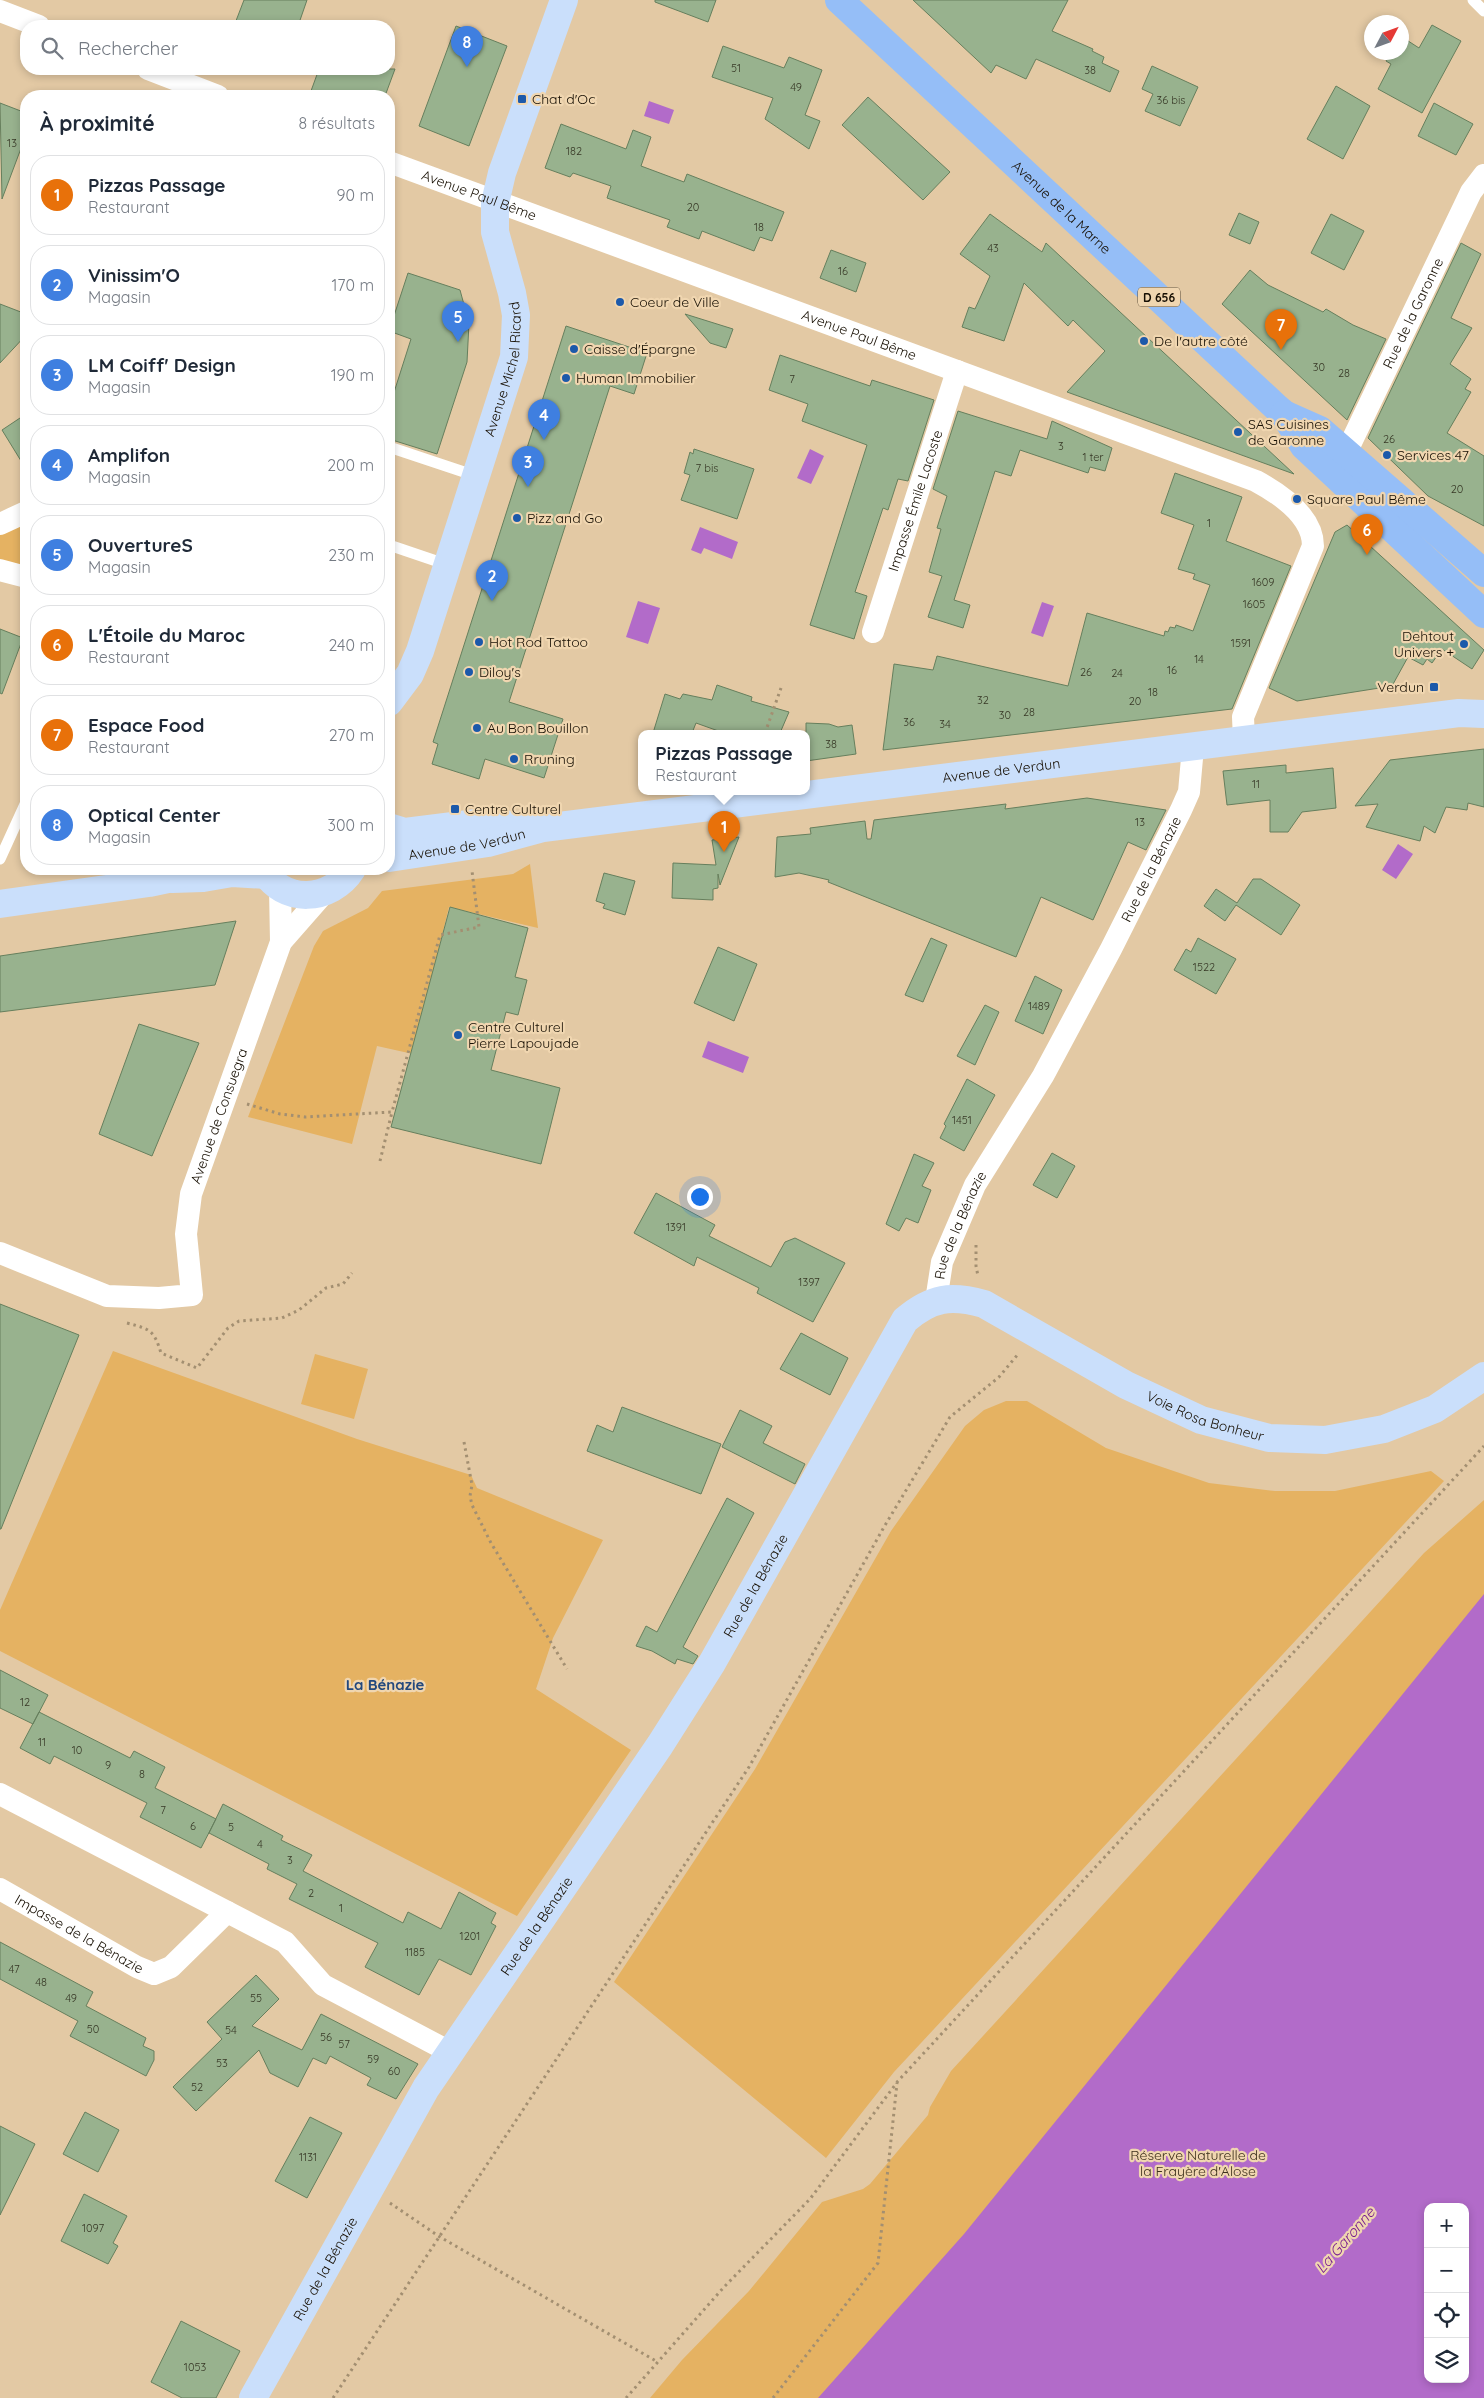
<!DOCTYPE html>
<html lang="fr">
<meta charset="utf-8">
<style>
body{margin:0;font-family:Quicksand,sans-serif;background:#f6f6f7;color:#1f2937}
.controls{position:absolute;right:15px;bottom:15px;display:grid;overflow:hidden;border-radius:10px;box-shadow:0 2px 8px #0003}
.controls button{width:45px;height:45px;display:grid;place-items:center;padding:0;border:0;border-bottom:1px solid #e0e1e3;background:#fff;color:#1f2937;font:25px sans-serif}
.compass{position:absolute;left:1364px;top:15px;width:45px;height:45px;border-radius:50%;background:#fff;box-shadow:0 2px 8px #0003;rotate:49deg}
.you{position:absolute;left:699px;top:1196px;width:18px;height:18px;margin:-12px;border:4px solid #fff;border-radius:50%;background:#1a73e8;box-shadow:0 0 0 8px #1a73e833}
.badge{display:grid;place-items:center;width:32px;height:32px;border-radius:50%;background:#1c59aa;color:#fff;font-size:16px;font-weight:700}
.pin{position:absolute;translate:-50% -41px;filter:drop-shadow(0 1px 2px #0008)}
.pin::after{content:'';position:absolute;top:26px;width:18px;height:15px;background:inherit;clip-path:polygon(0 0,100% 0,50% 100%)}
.popup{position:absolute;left:638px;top:730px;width:172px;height:65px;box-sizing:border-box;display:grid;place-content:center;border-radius:10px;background:#fff;filter:drop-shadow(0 1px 4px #0005);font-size:16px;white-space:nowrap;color:#747a83}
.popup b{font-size:19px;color:#1f2937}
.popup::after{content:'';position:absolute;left:50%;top:100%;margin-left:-10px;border:10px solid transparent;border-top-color:#fff}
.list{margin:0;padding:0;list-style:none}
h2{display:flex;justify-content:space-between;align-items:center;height:65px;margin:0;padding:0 20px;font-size:21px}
h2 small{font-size:16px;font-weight:400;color:#747a83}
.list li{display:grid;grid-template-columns:32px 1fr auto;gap:15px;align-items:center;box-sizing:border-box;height:80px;margin:0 10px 10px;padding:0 10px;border:1px solid #e0e1e3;border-radius:20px}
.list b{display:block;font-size:19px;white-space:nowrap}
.list p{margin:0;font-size:16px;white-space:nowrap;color:#747a83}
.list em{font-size:16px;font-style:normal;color:#747a83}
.icon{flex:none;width:28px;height:28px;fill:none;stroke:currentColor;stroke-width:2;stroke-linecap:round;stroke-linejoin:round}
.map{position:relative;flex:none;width:1484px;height:2398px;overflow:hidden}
.search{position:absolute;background:#fff;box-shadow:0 2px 8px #0003;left:20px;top:20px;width:375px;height:55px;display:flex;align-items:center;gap:12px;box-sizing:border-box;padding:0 18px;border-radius:20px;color:#747a83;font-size:19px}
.panel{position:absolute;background:#fff;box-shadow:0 2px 8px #0003;left:20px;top:90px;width:375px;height:785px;border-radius:20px}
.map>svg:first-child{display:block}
.green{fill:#e5b262;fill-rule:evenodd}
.water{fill:#b26bc9;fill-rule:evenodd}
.building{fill:#98b28e;stroke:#667f5d}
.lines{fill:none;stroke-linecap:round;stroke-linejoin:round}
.path{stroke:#a38f71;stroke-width:3;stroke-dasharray:2.5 4;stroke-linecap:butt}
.lane{stroke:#fff;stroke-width:11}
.street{stroke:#fff;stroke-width:22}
.secondary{stroke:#cadffb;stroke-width:28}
.primary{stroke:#95bef7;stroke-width:28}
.poi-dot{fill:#1c59aa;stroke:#f0d6b0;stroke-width:2}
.labels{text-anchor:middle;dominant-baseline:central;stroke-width:4.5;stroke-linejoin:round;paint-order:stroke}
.number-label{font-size:11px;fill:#373826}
.shield{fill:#f0d6b0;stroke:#584b37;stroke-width:1}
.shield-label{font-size:12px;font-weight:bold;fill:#170f03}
.poi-label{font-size:14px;fill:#170f03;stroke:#f0d6b0;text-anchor:start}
.street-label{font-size:14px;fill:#170f03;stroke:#f0d6b0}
.park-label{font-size:14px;fill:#3d301c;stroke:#f0d6b0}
.neighbourhood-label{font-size:15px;font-weight:bold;fill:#22487d;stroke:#f0d6b0}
.water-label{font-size:15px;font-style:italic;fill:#751a8e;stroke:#f0d6b0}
</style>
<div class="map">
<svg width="1484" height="2398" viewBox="0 0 1484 2398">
<rect width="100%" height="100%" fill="#e3c9a4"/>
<!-- green -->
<path class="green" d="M26 521V569L0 563V532Z
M530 864 538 928 449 907 413 1054 377 1046 352 1144 248 1117 314 946 323 931 368 908 382 891 513 874Z
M113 1351 357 1439 471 1475 477 1488 603 1540 553 1638 536 1689 631 1750 517 1916 0 1651V1610Z
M315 1354 368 1369 354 1419 301 1404Z
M1006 1401H1027L1106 1448 1209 1483 1275 1491H1335L1431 1471 1444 1481 894 2072 826 2158 614 1982 755 1769 891 1531 965 1426 984 1410Z
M1484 1500V2398H650L682 2360 749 2291 822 2202 863 2189 870 2184 928 2115 930 2107 951 2071 1424 1553ZM1428 2207H1465V2379H1428Z"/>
<!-- water -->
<path class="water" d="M649 101 674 110 669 124 644 116Z
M810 449 824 456 811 484 797 478Z
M700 527 738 542 732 559 704 548 701 554 691 550Z
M638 601 660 608 648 644 626 637Z
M1042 602 1054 606 1043 637 1031 633Z
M1398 844 1413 854 1396 879 1382 870Z
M708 1041 749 1057 743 1073 702 1057Z
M1484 1594V2398H818L964 2234ZM1428 2207H1465V2379H1428Z"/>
<!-- building -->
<path class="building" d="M244 0H307L298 26H234Z
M655 0H716L708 22 655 2Z
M913 0H1068L1052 31 1093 49 1092 51 1104 57 1102 63 1119 71 1110 92 1036 59 1026 79 996 65 991 73Z
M1432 25 1461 41 1422 113 1378 89 1391 64 1386 61 1391 52H1402V37L1419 48Z
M456 26 507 46 469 146 419 126Z
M723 46 784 68 789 57 822 70 805 115 820 121 809 149 765 119 773 98 712 77Z
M1152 66 1198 87 1180 126 1145 111 1153 94 1142 89Z
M319 69H395L385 96H324L311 91Z
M1336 86 1370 106 1343 159 1307 139Z
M868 97 950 172 923 200 842 125Z
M0 103 26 113V135L2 199Z
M1434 103 1473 124 1456 155 1418 136Z
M561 124 626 149 633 130 651 137 641 166 684 182 687 174 784 212 772 241 760 237 754 251 702 231 699 239 667 227 670 220 607 198 611 186 573 173 570 177 545 168Z
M1239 213 1259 222 1250 244 1229 235Z
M990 214 1042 252 1046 243 1294 474 1067 392 1105 351 1073 320 1068 326 1024 283 1004 341 962 327 969 307 975 309 990 276 960 254Z
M1331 214 1364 231 1344 270 1311 253Z
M1461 243 1481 254 1451 318 1472 328 1450 364 1471 379 1465 389 1471 392 1447 433 1484 456V526L1428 496 1368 438Z
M831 250 866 263 856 292 820 278Z
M1250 270 1268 285 1323 312 1326 309 1353 325 1386 339 1347 420 1222 304Z
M408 273 460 290 469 323 467 362 437 454 389 439V408L411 339 389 331Z
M0 304 26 314V335L0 363Z
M685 314 733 329 726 348 710 343Z
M566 326 647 353 634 394 610 386 509 702 563 719 544 778 485 759 479 779 432 764 438 744 433 742Z
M780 355 870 386 872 380 934 400 908 481 898 479 888 510 883 508 855 592 867 596 854 639 810 625 867 445 802 421 808 404 769 390Z
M958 411 1047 439 1052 421 1112 448 1105 471 1090 467 1088 473 1020 450 1011 476 995 471 954 600 970 605 963 628 928 617 942 576 929 572 941 529 937 528 947 496 933 489Z
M26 414V469L2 430Z
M694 449 754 469 737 519 681 500 690 475 684 473 690 452 693 454Z
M1175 473 1242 497 1226 541 1291 566 1232 709 883 750 894 664 933 670 937 656 1068 686 1087 613 1164 636 1165 631 1168 632 1170 627 1175 628 1176 625 1193 631 1210 585 1193 579 1195 574 1178 569 1194 525 1161 513Z
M1347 525 1484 650 1472 669 1442 649 1432 663 1427 659 1423 665 1408 657 1392 686 1297 701 1269 688 1335 532Z
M0 629 23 638 2 694 0 693Z
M717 685 752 697 751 701 789 712 780 733H724L696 723 692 733H653L665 694 680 699 683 694 712 700Z
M806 723 829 724 838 727 852 725 856 754 806 761Z
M1484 749V807L1468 803 1467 810 1446 807 1435 833 1424 826 1420 841 1366 827 1378 804 1355 806 1390 760Z
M1286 765V773L1333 768 1336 808 1302 812 1288 832H1270V800L1227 805 1223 771Z
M1087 798 1166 810 1146 850 1128 842 1093 920 1041 897 1016 957 828 882 829 880 799 873 775 877 777 837 811 834 810 828 865 821 867 839H871L874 820 1006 804 1005 809Z
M739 837 720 885 718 874V888L713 889V900L672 898 673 863 716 865 712 840Z
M604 873 635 881 625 915 603 908 605 904 596 901Z
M1253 879H1261L1300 905 1281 935 1236 905 1225 921 1204 906 1216 889 1237 903Z
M450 907 528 928 515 977 527 980 518 1015 506 1012 491 1070 560 1088 541 1164 391 1127Z
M236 921 215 985 0 1012V956Z
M931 938 947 945 923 1002 905 995Z
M1198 938 1236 959 1216 994 1174 970 1186 949 1191 952Z
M718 947 757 964 734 1021 694 1003Z
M1035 976 1062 990 1043 1034 1015 1021Z
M985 1005 999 1012 975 1065 957 1056Z
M139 1024 199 1043 152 1156 99 1134Z
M967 1079 995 1095 964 1151 940 1138 946 1126 944 1124Z
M1052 1153 1075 1166 1057 1198 1033 1185Z
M914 1154 934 1163 922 1186 931 1190 918 1223 906 1218 899 1231 886 1224Z
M656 1193 715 1225 709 1236 771 1267 785 1242 795 1238 845 1263 813 1322 757 1293 759 1288 697 1257 694 1266 634 1233Z
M0 1304 79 1335 1 1529H0Z
M801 1333 848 1358 830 1395 780 1369Z
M622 1407 721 1444 701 1494 587 1451 597 1425 613 1432Z
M740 1410 772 1426 763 1443 805 1464 795 1484 722 1447Z
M727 1498 754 1513 683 1647 698 1656 693 1664 677 1659 675 1664 652 1651 636 1646 646 1626 657 1632Z
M0 1670 48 1695 33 1724 0 1708Z
M39 1712 130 1758 134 1751 165 1767 155 1788 216 1819 201 1848 140 1817 147 1803 54 1756 50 1764 20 1748Z
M223 1804 283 1836 281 1840 312 1855 303 1871 403 1923 408 1912 441 1929 459 1892 496 1913 491 1923 496 1926 471 1975 439 1959 419 1995 365 1967 378 1943 289 1899 297 1884 267 1869 269 1864 209 1833Z
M0 1942 93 1992 86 2006 146 2038 143 2046 154 2051V2060L146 2076 70 2036 78 2021 0 1979Z
M256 1975 279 1999 252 2026 302 2050 321 2014 418 2064 396 2099 367 2085 371 2078 330 2056 326 2064 313 2058 298 2087 270 2073 259 2050 196 2111 173 2087 222 2039 207 2022Z
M85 2112 119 2130 98 2172 63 2154Z
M310 2117 342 2133 307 2198 275 2181Z
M0 2126 35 2144 0 2215Z
M84 2194 127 2216 113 2243 118 2246 108 2264 61 2241Z
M181 2321 240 2351 216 2398H182L151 2382Z"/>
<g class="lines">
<!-- path -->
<path class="path" d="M765 733 781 688
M247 1104 280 1114 305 1117 392 1112 440 935 479 927 472 871
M380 1161 392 1112
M976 1245V1266L978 1276
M127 1323C150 1329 154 1330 161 1353L197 1368 228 1328 239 1321 282 1318 299 1310 326 1288 343 1284 352 1273
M464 1442 472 1485 470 1496 472 1505 491 1543 567 1669
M390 2203 440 2237 656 2361
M333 2398 749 1767 884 1527 950 1417 999 1377 1019 1353
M626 2398 724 2287 810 2199 898 2081 1484 1446
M773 2398 878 2263 897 2083"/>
<!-- lane -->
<path class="lane" d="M1473 0 1484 11
M389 447 476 476
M389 545 448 565
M0 859 26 802"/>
<!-- street -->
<g class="street">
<path d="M0 11 39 26"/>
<path d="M148 69 218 96"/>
<path id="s1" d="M389 162 1256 481C1280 494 1313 516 1313 546L1243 717 1244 740"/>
<path id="s2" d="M1346 453 1471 192 1484 175"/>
<path d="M0 524 26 512"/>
<path d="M0 570 26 577"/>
<path id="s3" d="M873 632 957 371"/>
<path d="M280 887 281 942"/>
<path id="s4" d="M0 1253 107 1296 159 1298 192 1295 186 1234 191 1194 281 942 324 893"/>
<path id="s5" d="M936 1301 942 1262 975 1185 1043 1076 1111 949 1181 810 1189 792 1193 747"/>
<path d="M0 1794 285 1942 323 1985 450 2052"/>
<path id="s6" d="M0 1889 137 1967 154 1974 171 1967 227 1912"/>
</g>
<!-- secondary -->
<g class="secondary">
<path id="s7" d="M389 702 410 674 420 651 514 357 516 315 512 293 495 232V203L502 173 564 0"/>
<path d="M389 827 405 832 485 822 529 827"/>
<path id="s8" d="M389 858 488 843 543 828 1459 713 1484 714"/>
<path d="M263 869C283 905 331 902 352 869"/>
<path d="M172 879 203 878 232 873 267 875"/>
<path d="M0 904 149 883 168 879 192 869"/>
<path id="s9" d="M253 2398 426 2088 660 1745 712 1663 905 1320C932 1297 951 1295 984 1304L1126 1385 1201 1420 1269 1438 1325 1440 1384 1429 1435 1409 1484 1376"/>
</g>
<!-- primary -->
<g class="primary">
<path id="s10" d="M839 0 1277 408 1284 414 1304 446 1484 614"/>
<path d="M1284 414 1320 430 1484 573"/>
</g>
</g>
<!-- markers -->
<g class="poi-dot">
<rect x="517" y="94" width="10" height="10" rx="2.5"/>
<circle cx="620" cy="302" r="5"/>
<circle cx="1144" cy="341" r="5"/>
<circle cx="574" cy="349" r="5"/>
<circle cx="566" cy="378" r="5"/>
<circle cx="1238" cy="432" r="5"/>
<circle cx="1387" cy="455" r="5"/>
<circle cx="1297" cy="499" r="5"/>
<circle cx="517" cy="518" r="5"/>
<circle cx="479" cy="642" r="5"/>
<circle cx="1464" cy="644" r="5"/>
<circle cx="469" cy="672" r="5"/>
<rect x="1429" y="682" width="10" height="10" rx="2.5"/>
<circle cx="477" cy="728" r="5"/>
<circle cx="514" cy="759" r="5"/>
<rect x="450" y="804" width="10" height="10" rx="2.5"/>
<circle cx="458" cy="1035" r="5"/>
</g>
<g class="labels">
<!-- number labels -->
<g class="number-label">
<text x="736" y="68">51</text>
<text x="1090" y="70">38</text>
<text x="796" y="87">49</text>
<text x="1171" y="100">36 bis</text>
<text x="12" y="143">13</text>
<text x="574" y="151">182</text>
<text x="693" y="207">20</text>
<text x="759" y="227">18</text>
<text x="993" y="248">43</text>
<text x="843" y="271">16</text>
<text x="1319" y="367">30</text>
<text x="1344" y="373">28</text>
<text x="792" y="379">7</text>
<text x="1389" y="439">26</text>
<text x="1061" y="446">3</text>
<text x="1093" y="457">1 ter</text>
<text x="707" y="468">7 bis</text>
<text x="1457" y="489">20</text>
<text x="1209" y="523">1</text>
<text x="1263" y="582">1609</text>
<text x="1254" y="604">1605</text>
<text x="1241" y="643">1591</text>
<text x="1199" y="659">14</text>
<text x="1172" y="670">16</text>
<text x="1086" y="672">26</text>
<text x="1117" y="673">24</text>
<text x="1153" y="692">18</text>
<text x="983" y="700">32</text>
<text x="1135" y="701">20</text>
<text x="1029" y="712">28</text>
<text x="1005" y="715">30</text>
<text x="909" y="722">36</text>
<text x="945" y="724">34</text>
<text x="831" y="744">38</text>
<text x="1256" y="784">11</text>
<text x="1140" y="822">13</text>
<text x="1204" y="967">1522</text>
<text x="1039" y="1006">1489</text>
<text x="962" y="1120">1451</text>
<text x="676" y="1227">1391</text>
<text x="809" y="1282">1397</text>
<text x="25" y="1702">12</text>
<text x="42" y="1742">11</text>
<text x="77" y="1750">10</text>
<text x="108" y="1765">9</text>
<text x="142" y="1774">8</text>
<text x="163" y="1810">7</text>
<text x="193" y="1826">6</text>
<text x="231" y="1827">5</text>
<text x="260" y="1844">4</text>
<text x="290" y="1860">3</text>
<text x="311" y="1893">2</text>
<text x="341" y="1908">1</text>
<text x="470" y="1936">1201</text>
<text x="415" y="1952">1185</text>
<text x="14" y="1969">47</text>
<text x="41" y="1982">48</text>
<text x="71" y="1998">49</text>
<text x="256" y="1998">55</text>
<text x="93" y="2029">50</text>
<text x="231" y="2030">54</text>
<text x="326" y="2037">56</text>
<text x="344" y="2044">57</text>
<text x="373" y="2059">59</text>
<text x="222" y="2063">53</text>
<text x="394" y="2071">60</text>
<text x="197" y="2087">52</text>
<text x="308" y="2157">1131</text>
<text x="93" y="2228">1097</text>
<text x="195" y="2367">1053</text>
</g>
<!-- shield labels -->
<rect class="shield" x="1138" y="287.5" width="42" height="19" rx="4"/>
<g class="shield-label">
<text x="1159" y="297">D 656</text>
</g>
<!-- poi labels -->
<g class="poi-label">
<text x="532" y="99">Chat d'Oc</text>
<text x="630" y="302">Coeur de Ville</text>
<text x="1154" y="341">De l'autre côté</text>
<text x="584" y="349">Caisse d'Épargne</text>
<text x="576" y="378">Human Immobilier</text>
<text x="1248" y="424">SAS Cuisines<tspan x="1248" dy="16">de Garonne</tspan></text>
<text x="1397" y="455">Services 47</text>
<text x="1307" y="499">Square Paul Bême</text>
<text x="527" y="518">Pizz and Go</text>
<text x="1454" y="636" text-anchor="end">Dehtout<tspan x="1454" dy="16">Univers +</tspan></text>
<text x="489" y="642">Hot Rod Tattoo</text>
<text x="479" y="672">Diloy's</text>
<text x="1424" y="687" text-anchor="end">Verdun</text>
<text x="487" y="728">Au Bon Bouillon</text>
<text x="524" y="759">Rruning</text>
<text x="465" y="809">Centre Culturel</text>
<text x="468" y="1027">Centre Culturel<tspan x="468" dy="16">Pierre Lapoujade</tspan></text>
</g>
<!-- street labels -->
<g class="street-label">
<text stroke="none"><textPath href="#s1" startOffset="96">Avenue Paul Bême</textPath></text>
<text stroke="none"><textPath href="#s10" startOffset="304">Avenue de la Marne</textPath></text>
<text stroke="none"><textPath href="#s2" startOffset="155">Rue de la Garonne</textPath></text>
<text stroke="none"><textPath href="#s1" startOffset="501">Avenue Paul Bême</textPath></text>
<text stroke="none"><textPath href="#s7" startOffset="355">Avenue Michel Ricard</textPath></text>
<text stroke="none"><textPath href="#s3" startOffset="138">Impasse Émile Lacoste</textPath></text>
<text stroke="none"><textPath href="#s8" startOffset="619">Avenue de Verdun</textPath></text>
<text stroke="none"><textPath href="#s8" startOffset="79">Avenue de Verdun</textPath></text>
<text stroke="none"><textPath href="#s5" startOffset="485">Rue de la Bénazie</textPath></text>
<text stroke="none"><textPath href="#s4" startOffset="385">Avenue de Consuegra</textPath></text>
<text stroke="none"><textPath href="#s5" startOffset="80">Rue de la Bénazie</textPath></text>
<text stroke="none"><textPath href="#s9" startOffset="1595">Voie Rosa Bonheur</textPath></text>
<text stroke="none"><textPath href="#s9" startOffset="956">Rue de la Bénazie</textPath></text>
<text stroke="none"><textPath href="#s9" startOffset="551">Rue de la Bénazie</textPath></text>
<text stroke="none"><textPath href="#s6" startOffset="91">Impasse de la Bénazie</textPath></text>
<text stroke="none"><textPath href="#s9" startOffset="148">Rue de la Bénazie</textPath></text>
</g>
<!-- park labels -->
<g class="park-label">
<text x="1198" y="2155">Réserve Naturelle de<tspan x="1198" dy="16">la Frayère d'Alose</tspan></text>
</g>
<!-- neighbourhood labels -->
<g class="neighbourhood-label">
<text x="385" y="1684">La Bénazie</text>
</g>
<!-- water labels -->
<g class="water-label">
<text transform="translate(1345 2240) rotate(-49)">La Garonne</text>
</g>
</g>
</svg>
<div class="controls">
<button>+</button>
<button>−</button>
<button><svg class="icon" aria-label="locate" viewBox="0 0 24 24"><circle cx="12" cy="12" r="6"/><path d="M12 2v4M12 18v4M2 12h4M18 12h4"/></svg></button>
<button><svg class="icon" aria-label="layers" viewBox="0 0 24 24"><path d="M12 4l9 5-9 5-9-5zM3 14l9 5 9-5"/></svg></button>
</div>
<svg class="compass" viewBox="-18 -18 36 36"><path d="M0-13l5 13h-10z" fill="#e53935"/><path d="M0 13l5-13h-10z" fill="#747a83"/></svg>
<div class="you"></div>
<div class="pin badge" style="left:724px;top:852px;background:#e8710a">1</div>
<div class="popup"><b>Pizzas Passage</b>Restaurant</div>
<div class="pin badge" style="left:492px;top:601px;background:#3f7fe0">2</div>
<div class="pin badge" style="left:528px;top:487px;background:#3f7fe0">3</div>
<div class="pin badge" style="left:544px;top:440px;background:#3f7fe0">4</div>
<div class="pin badge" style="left:458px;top:342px;background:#3f7fe0">5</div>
<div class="pin badge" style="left:1367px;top:555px;background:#e8710a">6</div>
<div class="pin badge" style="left:1281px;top:350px;background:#e8710a">7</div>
<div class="pin badge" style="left:467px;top:67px;background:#3f7fe0">8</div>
<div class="search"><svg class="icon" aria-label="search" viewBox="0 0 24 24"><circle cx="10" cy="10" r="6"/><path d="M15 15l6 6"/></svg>Rechercher</div>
<section class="panel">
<h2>À proximité<small>8 résultats</small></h2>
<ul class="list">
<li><span class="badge" style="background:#e8710a">1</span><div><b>Pizzas Passage</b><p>Restaurant</p></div><em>90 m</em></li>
<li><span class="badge" style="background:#3f7fe0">2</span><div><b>Vinissim'O</b><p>Magasin</p></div><em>170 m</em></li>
<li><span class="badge" style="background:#3f7fe0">3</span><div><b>LM Coiff' Design</b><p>Magasin</p></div><em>190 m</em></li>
<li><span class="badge" style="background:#3f7fe0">4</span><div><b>Amplifon</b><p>Magasin</p></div><em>200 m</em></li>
<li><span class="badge" style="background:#3f7fe0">5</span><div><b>OuvertureS</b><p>Magasin</p></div><em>230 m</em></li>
<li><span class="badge" style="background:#e8710a">6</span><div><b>L'Étoile du Maroc</b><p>Restaurant</p></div><em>240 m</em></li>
<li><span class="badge" style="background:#e8710a">7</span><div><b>Espace Food</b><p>Restaurant</p></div><em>270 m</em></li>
<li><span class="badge" style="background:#3f7fe0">8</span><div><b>Optical Center</b><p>Magasin</p></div><em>300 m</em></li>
</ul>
</section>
</div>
